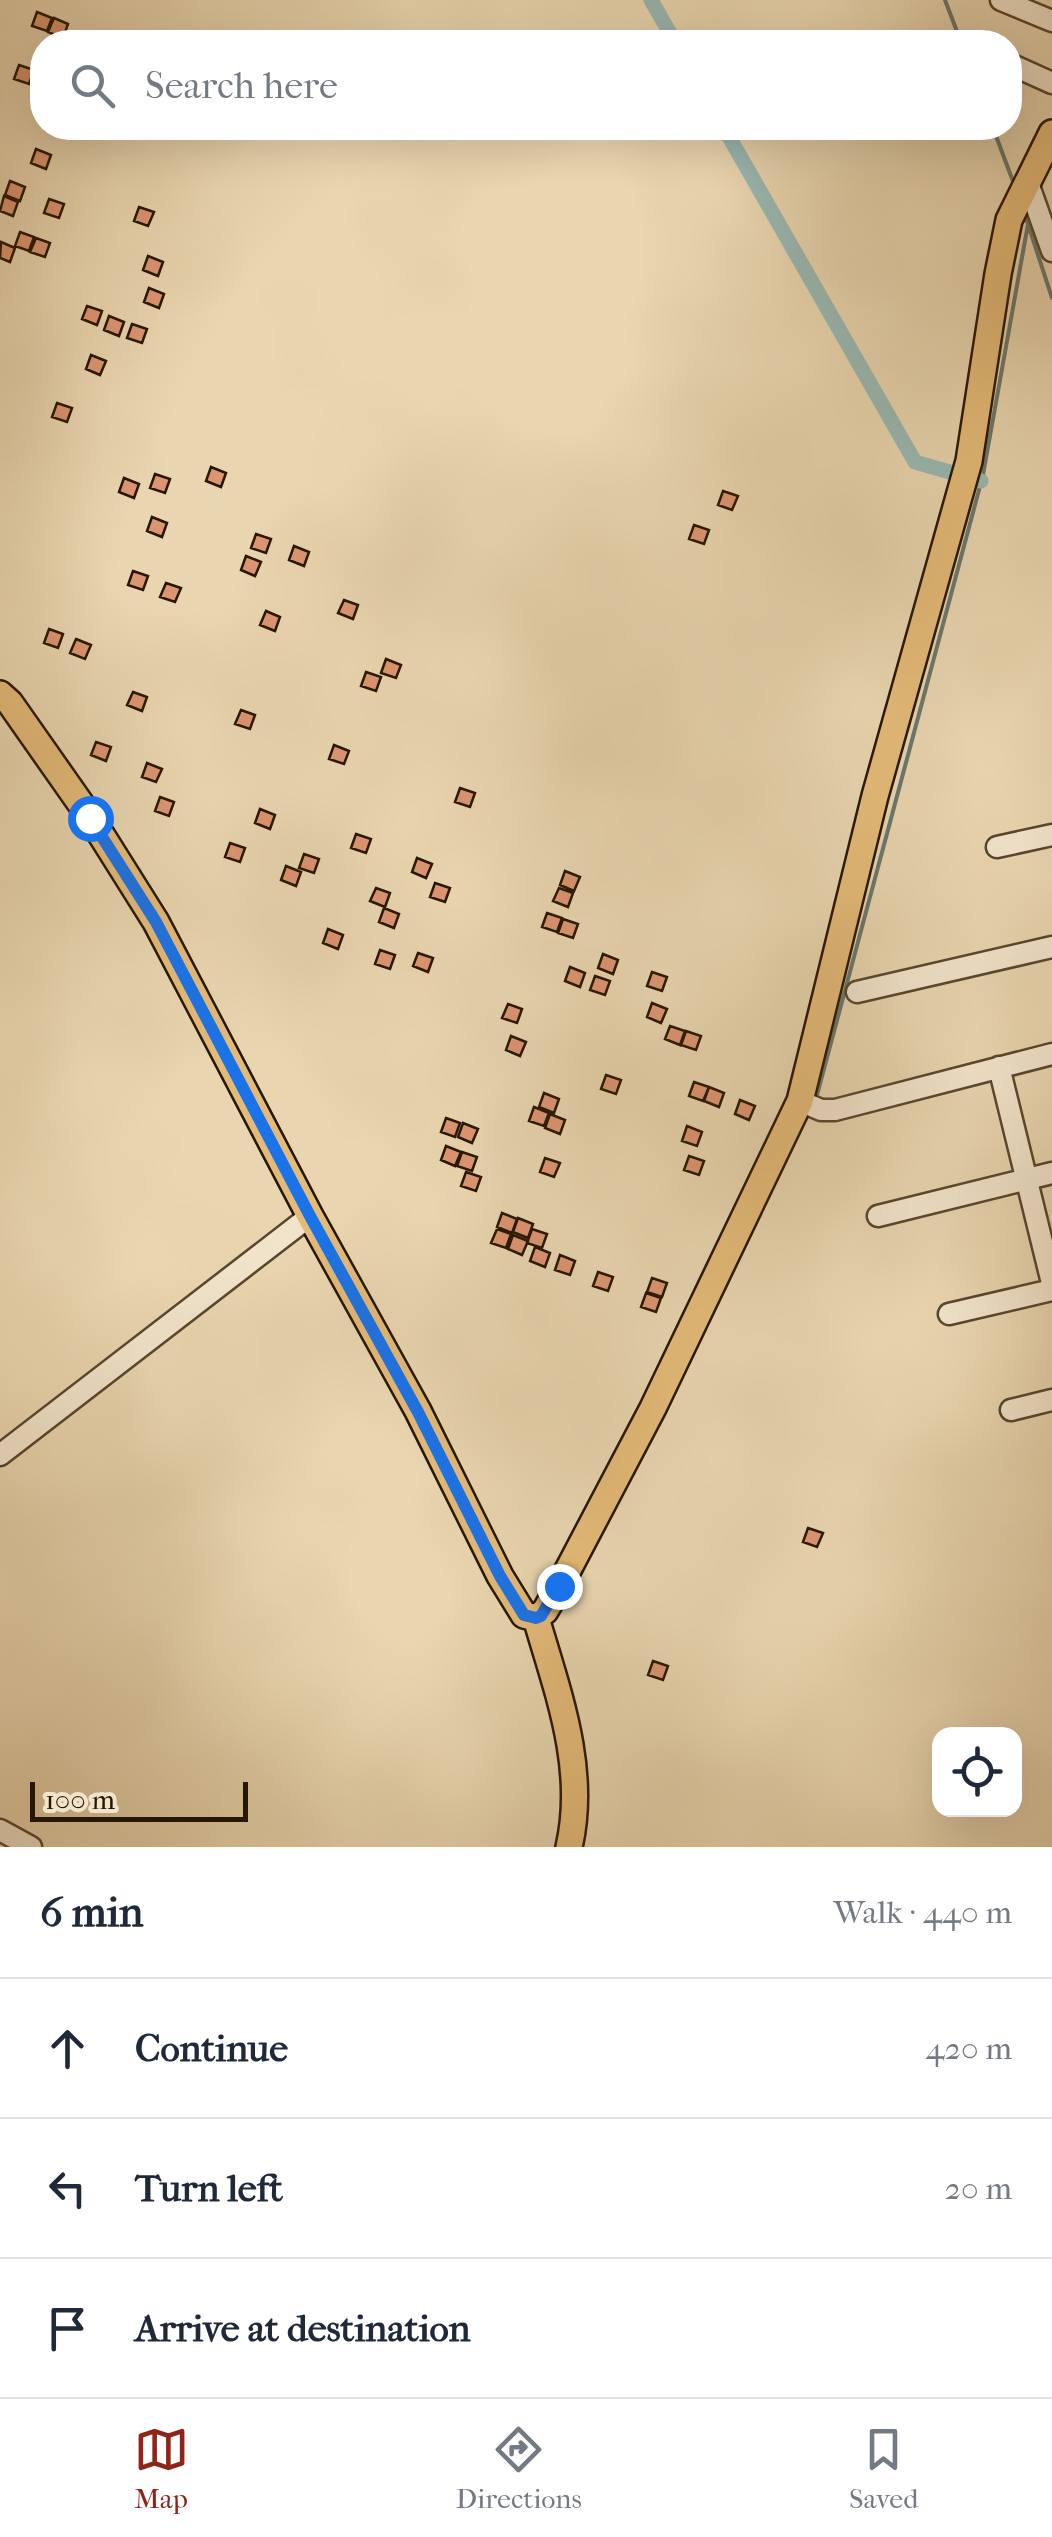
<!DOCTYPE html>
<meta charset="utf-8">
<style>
body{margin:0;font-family:"IM FELL French Canon",serif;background:#f6f6f7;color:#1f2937}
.controls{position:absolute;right:30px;bottom:30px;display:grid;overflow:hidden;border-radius:20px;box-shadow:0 10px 40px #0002}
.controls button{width:90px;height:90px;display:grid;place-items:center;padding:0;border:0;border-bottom:2px solid #e0e1e3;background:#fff;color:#1f2937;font:50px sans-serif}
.scale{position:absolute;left:30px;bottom:25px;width:218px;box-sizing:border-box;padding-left:10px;border:5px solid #261602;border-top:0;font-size:28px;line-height:35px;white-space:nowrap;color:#261602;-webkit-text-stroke:8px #f1e4cb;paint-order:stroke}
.stop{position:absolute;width:30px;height:30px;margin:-22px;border:8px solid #1a73e8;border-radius:50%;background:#fff}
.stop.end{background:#1a73e8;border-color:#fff;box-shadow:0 2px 10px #0008}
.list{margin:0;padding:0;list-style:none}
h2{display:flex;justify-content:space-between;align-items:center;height:130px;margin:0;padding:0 40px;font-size:42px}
h2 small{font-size:32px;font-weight:400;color:#747a83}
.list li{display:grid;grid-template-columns:65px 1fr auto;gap:30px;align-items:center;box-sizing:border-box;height:140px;padding:0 40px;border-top:2px solid #e0e1e3}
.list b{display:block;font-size:38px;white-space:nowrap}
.list em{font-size:32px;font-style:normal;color:#747a83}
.icon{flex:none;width:55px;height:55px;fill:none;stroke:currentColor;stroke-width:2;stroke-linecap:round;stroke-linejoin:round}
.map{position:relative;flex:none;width:1052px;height:1847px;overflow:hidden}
.search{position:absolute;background:#fff;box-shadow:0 10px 40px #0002;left:30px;right:30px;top:30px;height:110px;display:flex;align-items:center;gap:25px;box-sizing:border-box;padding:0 35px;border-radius:40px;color:#747a83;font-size:38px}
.sheet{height:550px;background:#fff}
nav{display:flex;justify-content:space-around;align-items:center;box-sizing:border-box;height:140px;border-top:2px solid #e0e1e3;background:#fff;font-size:28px;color:#747a83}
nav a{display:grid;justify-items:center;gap:5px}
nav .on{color:#8f2418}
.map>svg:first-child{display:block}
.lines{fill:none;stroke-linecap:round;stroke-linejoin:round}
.stream{stroke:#6b776c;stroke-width:4}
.canal{stroke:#99b8b2;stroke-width:15}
.building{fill:#dd9571;stroke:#261602;stroke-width:2.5}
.minor-casing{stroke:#57462d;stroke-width:25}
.major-casing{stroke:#261602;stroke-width:30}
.minor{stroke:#f1e4cb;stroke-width:20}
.major{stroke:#e4ba78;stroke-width:25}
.route{stroke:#1a73e8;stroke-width:12}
</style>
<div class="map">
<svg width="1052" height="1847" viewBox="0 0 1052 1847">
<rect width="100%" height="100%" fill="#e9d5af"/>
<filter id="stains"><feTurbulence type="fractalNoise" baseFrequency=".002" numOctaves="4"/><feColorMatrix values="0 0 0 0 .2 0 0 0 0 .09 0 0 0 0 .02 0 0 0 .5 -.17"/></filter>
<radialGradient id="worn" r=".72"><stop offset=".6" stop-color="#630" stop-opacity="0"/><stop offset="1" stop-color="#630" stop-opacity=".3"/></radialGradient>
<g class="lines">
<!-- stream -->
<path class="stream" d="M945 0 961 42
M993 128 1014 184
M1024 212 1052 298
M817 1095 983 475 1028 224"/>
<!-- canal -->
<path class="canal" d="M651 0 675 42
M724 128 915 462 981 481"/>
</g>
<!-- building -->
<path class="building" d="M37 12 52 18 47 31 32 26Z
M54 18 68 24 63 38 48 32Z
M19 65 34 70 29 84 14 79Z
M36 149 51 155 46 169 31 163Z
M10 181 25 187 20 201 5 195Z
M4 196 18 202 13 216 0 211Z
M49 199 64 204 59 218 44 213Z
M139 207 154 212 148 226 134 221Z
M20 232 34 237 29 251 15 246Z
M36 238 50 243 45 257 30 252Z
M1 242 15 248 10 262 0 258Z
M148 256 163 262 158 276 143 270Z
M149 288 164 294 159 308 144 302Z
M87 306 102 311 97 325 82 319Z
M109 316 124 322 119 336 104 330Z
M132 324 147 329 142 343 127 338Z
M91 355 106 361 100 375 86 369Z
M57 403 72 408 67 422 52 417Z
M211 467 226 473 221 487 206 481Z
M155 474 170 479 165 493 150 488Z
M124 478 139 484 134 498 119 492Z
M723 491 738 496 732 510 718 505Z
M152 517 167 523 162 537 147 531Z
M694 525 709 530 704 544 689 539Z
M256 534 271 539 266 553 251 548Z
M294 546 309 552 304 566 289 560Z
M246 556 261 562 255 576 241 570Z
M133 571 148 576 143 590 128 585Z
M166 583 181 588 175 602 160 597Z
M344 600 358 605 353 619 338 613Z
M266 611 280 617 275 631 260 625Z
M49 629 63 634 58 648 44 643Z
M76 639 91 645 85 659 70 653Z
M386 659 401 665 396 678 381 673Z
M366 672 381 677 376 691 361 686Z
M133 692 147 697 142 711 127 705Z
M241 710 255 715 250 729 235 724Z
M96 742 111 747 106 761 91 755Z
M334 745 349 751 344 764 329 759Z
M147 763 162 769 156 782 142 777Z
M460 788 475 793 470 807 455 802Z
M160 797 174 802 169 816 155 811Z
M260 809 275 815 270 829 255 823Z
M356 834 371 839 366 853 351 848Z
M230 843 245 848 240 862 225 857Z
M304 854 319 859 314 873 299 868Z
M417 858 432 864 426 878 412 872Z
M286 866 301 872 296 886 281 880Z
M565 871 580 877 574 891 560 885Z
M435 883 450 888 445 902 430 897Z
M376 888 390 893 385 907 370 901Z
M559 888 573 893 568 907 553 901Z
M384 908 399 914 394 928 379 922Z
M547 913 562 918 557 932 542 927Z
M563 919 578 924 573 938 558 933Z
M328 929 343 935 338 949 323 943Z
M380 950 395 955 390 969 375 964Z
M418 953 433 958 428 972 413 966Z
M603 954 618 960 613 974 598 968Z
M570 967 585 973 580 987 565 981Z
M652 972 667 977 662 991 647 986Z
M595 976 610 981 605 995 590 990Z
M652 1003 667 1009 661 1023 647 1017Z
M508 1004 522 1009 517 1023 502 1018Z
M670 1026 685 1031 680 1045 665 1039Z
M686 1031 701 1036 696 1050 681 1045Z
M511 1036 526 1042 520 1056 506 1050Z
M606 1075 621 1080 616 1094 601 1089Z
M694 1082 709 1087 703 1101 689 1096Z
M709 1087 724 1093 719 1107 704 1101Z
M544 1093 559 1099 554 1113 539 1107Z
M740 1100 755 1106 749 1120 735 1114Z
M534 1107 549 1113 544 1126 529 1121Z
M550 1114 565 1120 560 1134 545 1128Z
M446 1118 460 1123 455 1137 441 1132Z
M463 1123 478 1129 472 1143 458 1137Z
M687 1126 702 1132 697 1146 682 1141Z
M446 1146 461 1152 455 1166 441 1160Z
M462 1152 477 1157 472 1171 457 1166Z
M689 1156 704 1161 699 1175 684 1170Z
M545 1158 560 1163 554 1177 540 1172Z
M466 1172 481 1177 476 1191 461 1186Z
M502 1213 517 1219 512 1233 497 1227Z
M518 1218 533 1224 528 1238 513 1232Z
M497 1229 511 1234 506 1248 491 1243Z
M532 1229 547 1234 542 1248 527 1243Z
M513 1235 528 1241 522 1255 508 1249Z
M535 1247 550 1253 545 1267 530 1261Z
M560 1255 575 1261 570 1275 555 1270Z
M598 1272 613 1277 608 1291 593 1286Z
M652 1278 667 1283 662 1297 647 1292Z
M646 1293 661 1298 656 1312 641 1307Z
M808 1528 823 1533 817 1547 803 1542Z
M653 1661 668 1666 663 1680 648 1675Z"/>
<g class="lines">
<!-- minor casing -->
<g class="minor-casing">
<path id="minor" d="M1001 0 1052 21
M1010 64 1052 83
M1028 183 1052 251
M997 847 1052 835
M857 992 1052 947
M999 1067 1052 1283
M800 1101 821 1110H835L1052 1054
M878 1216 1052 1173
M949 1314 1052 1290
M1011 1410 1052 1400
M0 1455 310 1216
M0 1830 31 1847"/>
</g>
<!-- major casing -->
<g class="major-casing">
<path id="major" d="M0 694 10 703 90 817 156 922 310 1216 418 1411 500 1576 524 1615 536 1618
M569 1847C587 1769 558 1693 536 1618L545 1611 559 1587 653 1408 800 1101 875 796 969 461 998 274 1009 220 1052 133"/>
</g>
<!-- minor -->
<use href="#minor" class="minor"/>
<!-- major -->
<use href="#major" class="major"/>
</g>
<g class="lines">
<!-- route -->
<path class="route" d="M90 818 156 922 310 1216 418 1412 500 1576 524 1615 536 1618 541 1616 559 1586"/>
</g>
<rect width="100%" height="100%" filter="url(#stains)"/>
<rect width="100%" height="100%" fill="url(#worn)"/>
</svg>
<div class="controls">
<button><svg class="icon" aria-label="locate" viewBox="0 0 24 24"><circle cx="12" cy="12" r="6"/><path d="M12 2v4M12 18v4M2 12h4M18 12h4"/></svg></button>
</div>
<div class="scale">100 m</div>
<div class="stop" style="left:90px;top:818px"></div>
<div class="stop end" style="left:559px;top:1586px"></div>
<div class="search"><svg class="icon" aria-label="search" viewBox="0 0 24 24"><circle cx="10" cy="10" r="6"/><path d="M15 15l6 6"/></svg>Search here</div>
</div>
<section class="sheet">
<h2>6 min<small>Walk · 440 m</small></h2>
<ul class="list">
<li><svg class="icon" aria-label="ahead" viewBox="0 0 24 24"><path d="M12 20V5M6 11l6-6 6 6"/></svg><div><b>Continue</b></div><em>420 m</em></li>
<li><svg class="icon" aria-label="left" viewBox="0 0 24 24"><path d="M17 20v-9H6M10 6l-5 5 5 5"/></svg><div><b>Turn left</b></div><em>20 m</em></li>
<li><svg class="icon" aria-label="arrive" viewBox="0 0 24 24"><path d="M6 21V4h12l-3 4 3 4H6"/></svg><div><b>Arrive at destination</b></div></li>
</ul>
</section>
<nav>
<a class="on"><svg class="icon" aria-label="map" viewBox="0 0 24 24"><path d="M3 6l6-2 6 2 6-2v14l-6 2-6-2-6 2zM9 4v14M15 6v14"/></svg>Map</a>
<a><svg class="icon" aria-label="directions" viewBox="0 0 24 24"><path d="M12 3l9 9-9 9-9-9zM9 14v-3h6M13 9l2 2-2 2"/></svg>Directions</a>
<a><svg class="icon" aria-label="saved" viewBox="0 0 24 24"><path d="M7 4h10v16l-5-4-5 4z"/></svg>Saved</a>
</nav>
